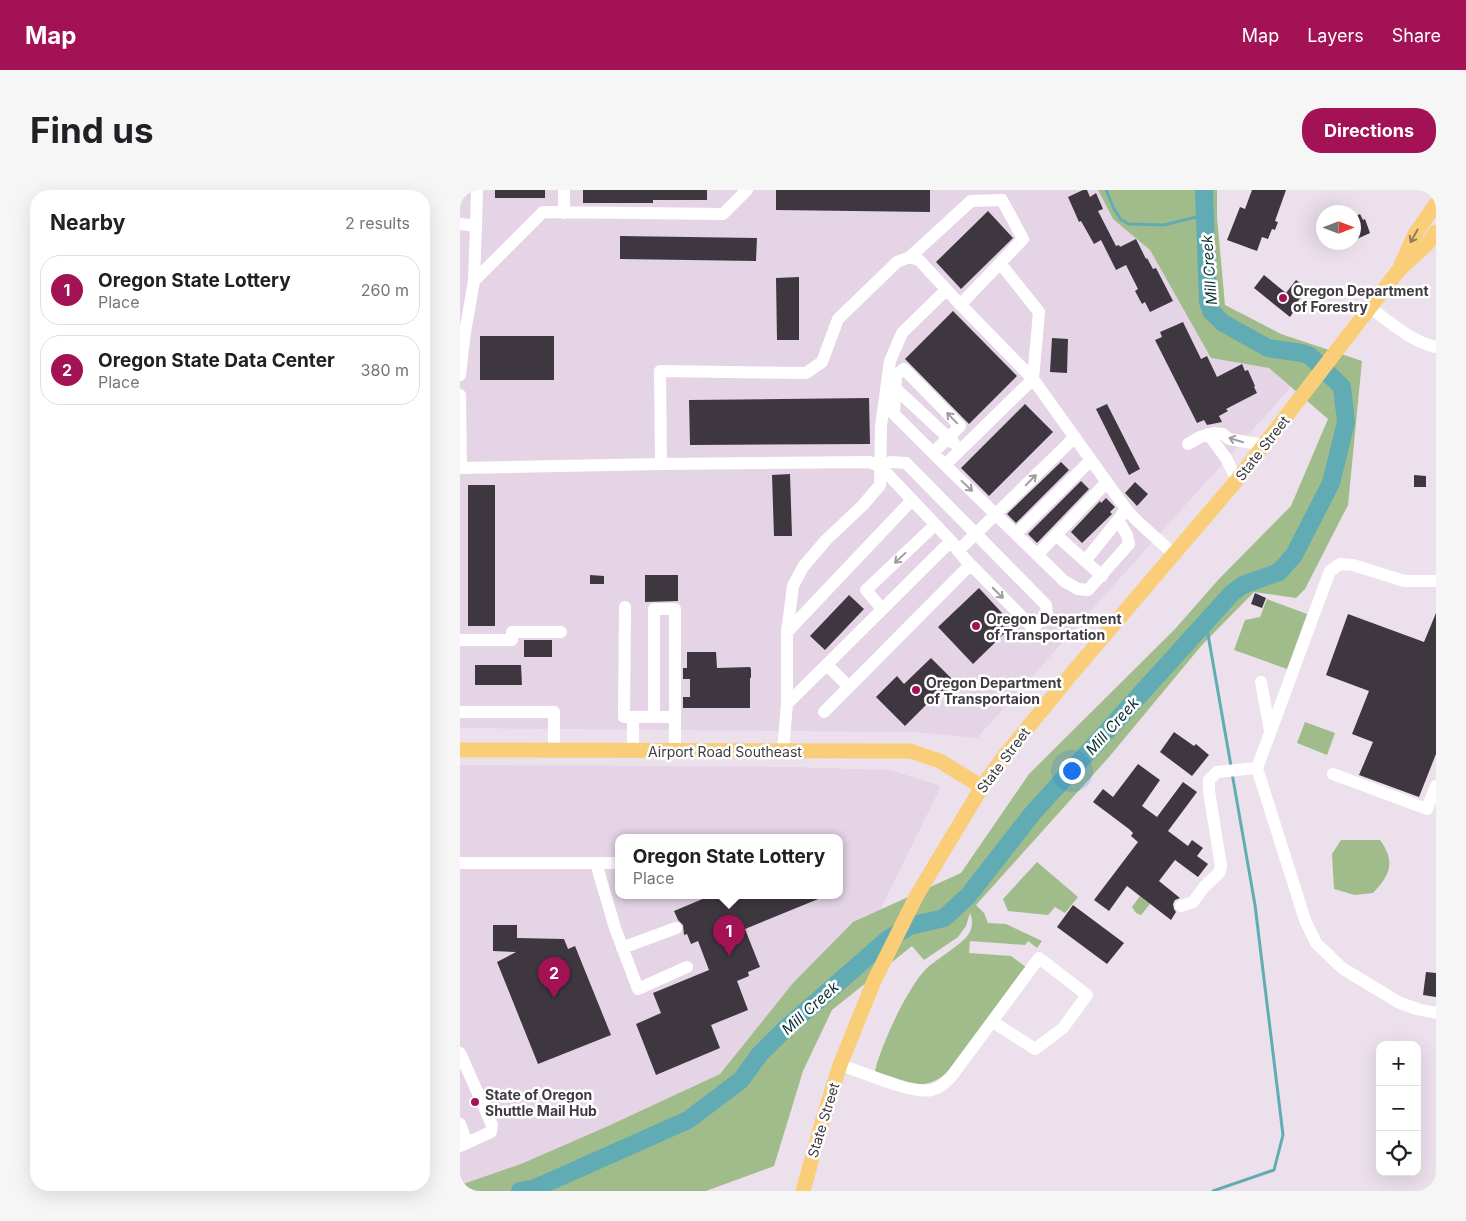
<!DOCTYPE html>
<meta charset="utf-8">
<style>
body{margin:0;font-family:Inter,sans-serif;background:#f6f6f6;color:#202124}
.controls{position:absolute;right:15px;bottom:15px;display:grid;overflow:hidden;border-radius:10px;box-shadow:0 5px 20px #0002}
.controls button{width:45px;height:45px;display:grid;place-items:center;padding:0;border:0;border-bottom:1px solid #e0e0e0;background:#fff;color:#202124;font:25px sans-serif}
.compass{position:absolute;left:856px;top:15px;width:45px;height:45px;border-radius:50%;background:#fff;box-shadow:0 5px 20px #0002;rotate:90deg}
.you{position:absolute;left:611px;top:580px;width:18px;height:18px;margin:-12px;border:4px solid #fff;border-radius:50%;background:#1a73e8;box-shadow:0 0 0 8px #1a73e833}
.badge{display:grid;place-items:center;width:32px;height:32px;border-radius:50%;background:#a31255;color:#fff;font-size:16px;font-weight:700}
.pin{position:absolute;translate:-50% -41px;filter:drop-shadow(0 1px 2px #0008)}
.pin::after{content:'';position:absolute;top:26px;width:18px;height:15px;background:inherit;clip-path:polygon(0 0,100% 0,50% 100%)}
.popup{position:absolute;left:155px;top:644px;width:228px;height:65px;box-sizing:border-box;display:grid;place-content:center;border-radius:10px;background:#fff;filter:drop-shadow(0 1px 4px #0005);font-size:16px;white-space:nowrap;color:#757577}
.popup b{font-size:19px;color:#202124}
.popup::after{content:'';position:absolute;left:50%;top:100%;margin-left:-10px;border:10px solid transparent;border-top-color:#fff}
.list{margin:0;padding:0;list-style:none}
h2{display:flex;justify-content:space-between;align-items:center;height:65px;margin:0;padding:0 20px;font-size:21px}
h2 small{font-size:16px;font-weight:400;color:#757577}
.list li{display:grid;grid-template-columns:32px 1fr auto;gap:15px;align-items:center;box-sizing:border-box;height:70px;margin:0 10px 10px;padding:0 10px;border:1px solid #e0e0e0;border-radius:20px}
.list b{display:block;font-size:19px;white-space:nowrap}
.list p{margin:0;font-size:16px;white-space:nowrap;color:#757577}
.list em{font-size:16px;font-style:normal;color:#757577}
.icon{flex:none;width:28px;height:28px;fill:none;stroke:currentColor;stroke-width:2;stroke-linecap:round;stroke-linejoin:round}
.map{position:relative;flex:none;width:976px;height:1001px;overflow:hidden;border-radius:20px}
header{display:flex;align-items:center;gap:30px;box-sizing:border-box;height:70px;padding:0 25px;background:#a31255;color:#fff}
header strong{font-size:24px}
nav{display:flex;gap:28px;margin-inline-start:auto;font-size:18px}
.intro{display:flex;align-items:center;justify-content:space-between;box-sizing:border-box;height:120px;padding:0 30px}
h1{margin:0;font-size:35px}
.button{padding:12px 22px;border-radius:20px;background:#a31255;color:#fff;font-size:18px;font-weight:700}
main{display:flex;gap:30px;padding:0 30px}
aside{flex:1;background:#fff;border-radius:20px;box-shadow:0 5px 20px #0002}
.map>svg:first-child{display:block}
.built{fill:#e4d4e6;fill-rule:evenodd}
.green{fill:#a0bc8b}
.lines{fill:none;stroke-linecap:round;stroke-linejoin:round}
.stream{stroke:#61acb4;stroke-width:3}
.river{stroke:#61acb4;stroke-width:18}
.building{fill:#3f3740}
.minor{stroke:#fff;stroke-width:12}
.major{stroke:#face78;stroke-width:15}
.oneway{stroke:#937d59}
.oneway2{stroke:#9f9da0}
.poi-dot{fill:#a31255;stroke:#fff;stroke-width:2}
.labels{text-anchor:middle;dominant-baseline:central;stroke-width:5;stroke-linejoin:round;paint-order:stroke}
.poi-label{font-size:14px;font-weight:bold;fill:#3f3b40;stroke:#fff;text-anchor:start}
.street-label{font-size:14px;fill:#3f3b40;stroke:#fff}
.water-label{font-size:15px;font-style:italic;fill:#093033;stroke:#fff}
</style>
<header>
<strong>Map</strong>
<nav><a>Map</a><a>Layers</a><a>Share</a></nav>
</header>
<div class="intro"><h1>Find us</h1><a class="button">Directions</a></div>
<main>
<aside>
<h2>Nearby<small>2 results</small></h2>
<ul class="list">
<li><span class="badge">1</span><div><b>Oregon State Lottery</b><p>Place</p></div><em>260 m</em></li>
<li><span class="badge">2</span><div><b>Oregon State Data Center</b><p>Place</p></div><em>380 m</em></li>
</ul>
</aside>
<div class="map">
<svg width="976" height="1001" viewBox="0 0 976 1001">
<rect width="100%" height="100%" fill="#ebe0ec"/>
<!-- built -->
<path class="built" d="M0 0H638L653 29 690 60 751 168 809 178 831 197 517 548 453 542 0 538Z
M0 575 329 577 430 580 481 596 420 720 393 732 333 793 260 884 148 936 61 974 0 995ZM159 647H379V705H159Z"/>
<!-- green -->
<path class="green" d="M638 0H757V27L765 115 821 144 902 171 888 315 845 399 836 408 794 402 742 455 649 567 516 715 524 723 528 733 546 734 582 751 577 758 568 751 565 755 510 751 509 763 551 766 566 777 489 880C465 905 445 891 416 883L415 881C421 855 448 796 467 778 477 769 502 754 508 745 513 738 513 730 510 723L506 736 498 747 464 770 452 756 372 820 343 881 314 976 246 1001H0V995L61 974 148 936 260 884 333 793 393 732 501 683 569 584 715 439 759 389 831 316 868 229 809 178 751 168 690 60 653 29Z
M807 409 847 424 827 479 774 460 785 430 800 427Z
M845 532 875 543 867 565 837 553Z
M881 650H920C936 672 930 685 913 703L895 705 874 699 872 664Z
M577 672 618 707 605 723 595 717 588 725 548 721 543 709Z
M680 706 690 714 681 725 676 723 672 717Z"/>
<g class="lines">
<!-- stream -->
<path class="stream" d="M646 0 654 19 661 30 669 34 704 35 736 27 745 30
M746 433 771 576
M753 1001 814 980 823 945 795 715 772 583"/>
<!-- river -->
<path class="river" d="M60 1001 73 999 228 930 281 890 299 865 324 840 428 749 450 736 484 728 508 706 572 624 772 403 783 395 819 382 834 365 871 293 886 232 882 197 850 166 842 163 808 158 763 133 751 121 748 112 744 0"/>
</g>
<!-- building -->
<path class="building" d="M35 0H85V8H35Z
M123 0H247V10H193V13H123Z
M316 0H470V22L316 20Z
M623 0H627L630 7 636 3 643 19 638 21 656 56 659 55 660 57 676 49 686 69 687 68 693 79 696 78 713 111 690 122 685 112 682 114 675 101 678 99 666 75 656 80 641 50 634 54 621 31 619 32 608 7Z
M792 0H826L815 31 818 32 815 40 812 39 808 49 802 47 797 61 767 50 780 17 785 19Z
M528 21 553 48 501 99 476 72Z
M900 24 903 30 905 29 910 43 897 49 894 40V27Z
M160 46 297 48 296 71 160 69Z
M804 85 826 103 836 90 848 99 834 116 836 118 830 127 794 98Z
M339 87V150H317L316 88Z
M493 121 557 186 509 234 445 169Z
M723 132 741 169 747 166 757 187 782 174 785 181 788 180 795 196 794 197 797 203 766 219 768 221 759 226 762 232 747 235 744 230 737 233 695 150 702 147 700 142Z
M20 146H94V190H20Z
M592 148 608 149 607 183 590 182Z
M409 208 410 254 230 255 229 210Z
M565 214 593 242 529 306 501 278Z
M647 214 680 279 669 285 636 219Z
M601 272 609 280 556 333 547 324Z
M330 284 332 346H314L312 285Z
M954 285 966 286V297H954Z
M621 291 629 299 577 353 568 344Z
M675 292 688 304 677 316 665 303Z
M8 295H35V436H8Z
M646 308 655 317 650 322 652 324 622 353 611 342 640 311 641 313Z
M130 385 144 386V394H130Z
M185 385H218V411L185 412Z
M519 398 553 435 513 474 478 437Z
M795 403 806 408 802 418 791 414Z
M389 405 404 419 365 460 350 446Z
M976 423V564L959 607 899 585 913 552 892 544 909 501 866 485 888 424 964 452Z
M64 450H92V467H64Z
M227 462H256L257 478 290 477 291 479V488H290V518H223V507H230V489H223V478H227Z
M471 468 496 493 479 510 475 506 445 536 416 507 437 486 444 494Z
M15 475H61L62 495H15Z
M714 542 734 556 736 554 749 565 732 586 700 562Z
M678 574 700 590 682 616 697 627 723 592 737 602 708 641 728 656 732 650 743 658 737 666 748 674 738 687 715 670 699 691 720 708 715 710 713 714 714 719 716 722 711 730 667 696 649 721 634 710 678 652 671 646 673 643 669 639 633 612 643 599 653 607Z
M252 705H368L285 739 300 777 288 782 289 786 277 791 288 820 251 835 260 858 196 885 176 834 201 823 193 803 249 780 238 751 231 754 227 744 224 745 223 735 218 730 214 721Z
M613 715 664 753 647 774 597 737Z
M33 735H57V748L104 749 108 759 115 756 151 845 78 874 37 772 56 762 33 761Z
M966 782 976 783V807L963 805Z"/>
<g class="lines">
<!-- minor -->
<path class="minor" d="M104 23V0
M0 34 16 36 14 91
M16 36 17 0
M450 67 511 11 542 10 563 49 500 115
M540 73 579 122 573 189 485 275 604 391 618 399 628 400 669 354 667 345 658 330 666 319
M909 117C929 131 951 152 976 157
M0 185 5 142 14 91 83 22 263 24 287 0
M435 198 494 253
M0 205 1 278
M748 244 766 268 777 290
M728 254 740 247 754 243 763 244 769 249 804 255
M473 263 500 236 444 179 436 185 434 224 485 275
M201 274 409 272 420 276 491 351 327 514
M420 276 430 272 446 273 586 415 587 424 575 436 570 435 504 368 491 351
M0 278 201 274 200 181 346 183 362 172 378 129 437 72 450 67 459 70 496 110 573 189 666 319C680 336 699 349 714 365
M556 344 631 270
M596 345 647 292
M498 361 615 247
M577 365 596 345 642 386
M625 371 658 330
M976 391H944L893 375 880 374 870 381 797 578 845 730 856 753 882 778 938 812 957 819 976 823
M165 417 164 527H215
M422 419 406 400 475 335
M327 442 452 310
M0 450H52V442H101
M367 475 389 497
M801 492 810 541
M0 522H94V560
M364 522 510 375
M194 527V419H215V561
M323 560 327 514V442L333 396 343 377 366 350 403 315 420 295 421 236 430 171 442 143 486 100
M173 561V527
M873 584 967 619 976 596
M0 673H159
M136 673 155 738 178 799 227 777
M721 716 733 712 744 697 759 683 761 676 749 601V590L757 582 797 578
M162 758 216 738
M0 863 32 935 31 942 0 956
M380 875C403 882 450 904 472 900 480 898 485 893 491 887L579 768 627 805 603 838 575 859 533 832
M0 934 7 953"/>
<!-- major -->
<path class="major" d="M941 75 955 44 976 14
M0 560 450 561 480 571 522 597
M343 1001 363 929 380 875 414 791 457 705 522 597 543 568 608 488 777 290 938 81 967 54 976 42"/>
</g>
<!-- one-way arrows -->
<defs><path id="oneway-shaft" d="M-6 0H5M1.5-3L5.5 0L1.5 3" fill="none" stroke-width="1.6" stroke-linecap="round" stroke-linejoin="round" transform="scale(1.25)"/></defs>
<use class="oneway" href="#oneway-shaft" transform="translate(954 46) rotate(119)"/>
<g class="oneway2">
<use href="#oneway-shaft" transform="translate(492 228) rotate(-134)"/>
<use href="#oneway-shaft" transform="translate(776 250) rotate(-163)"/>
<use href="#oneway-shaft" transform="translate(571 290) rotate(-45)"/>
<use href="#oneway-shaft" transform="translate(507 296) rotate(43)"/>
<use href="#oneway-shaft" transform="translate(440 368) rotate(137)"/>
<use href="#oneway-shaft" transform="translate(538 403) rotate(45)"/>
</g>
<!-- markers -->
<g class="poi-dot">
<circle cx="823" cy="108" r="5"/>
<circle cx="516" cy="436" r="5"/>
<circle cx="456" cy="500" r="5"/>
<circle cx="15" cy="912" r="5"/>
</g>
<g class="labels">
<!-- poi labels -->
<g class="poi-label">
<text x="833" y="100">Oregon Department<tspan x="833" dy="16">of Forestry</tspan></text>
<text x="526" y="428">Oregon Department<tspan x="526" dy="16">of Transportation</tspan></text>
<text x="466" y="492">Oregon Department<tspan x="466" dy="16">of Transportaion</tspan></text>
<text x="25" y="904">State of Oregon<tspan x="25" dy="16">Shuttle Mail Hub</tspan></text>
</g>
<!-- street labels -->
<g class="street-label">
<text transform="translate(802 258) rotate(-52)">State Street</text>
<text x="265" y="561">Airport Road Southeast</text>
<text transform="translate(543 570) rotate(-53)">State Street</text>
<text transform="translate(363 930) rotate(-73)">State Street</text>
</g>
<!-- water labels -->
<g class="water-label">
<text transform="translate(749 80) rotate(-94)">Mill Creek</text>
<text transform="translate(652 536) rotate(-48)">Mill Creek</text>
<text transform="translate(350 818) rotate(-42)">Mill Creek</text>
</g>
</g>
</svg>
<div class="controls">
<button>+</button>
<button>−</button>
<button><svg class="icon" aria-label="locate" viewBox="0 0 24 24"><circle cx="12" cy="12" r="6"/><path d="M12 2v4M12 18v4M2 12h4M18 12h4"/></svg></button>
</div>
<svg class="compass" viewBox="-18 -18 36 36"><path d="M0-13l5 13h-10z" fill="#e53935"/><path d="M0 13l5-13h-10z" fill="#757577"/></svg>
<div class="you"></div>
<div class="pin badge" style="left:269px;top:766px">1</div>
<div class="popup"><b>Oregon State Lottery</b>Place</div>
<div class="pin badge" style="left:94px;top:808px">2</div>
</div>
</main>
